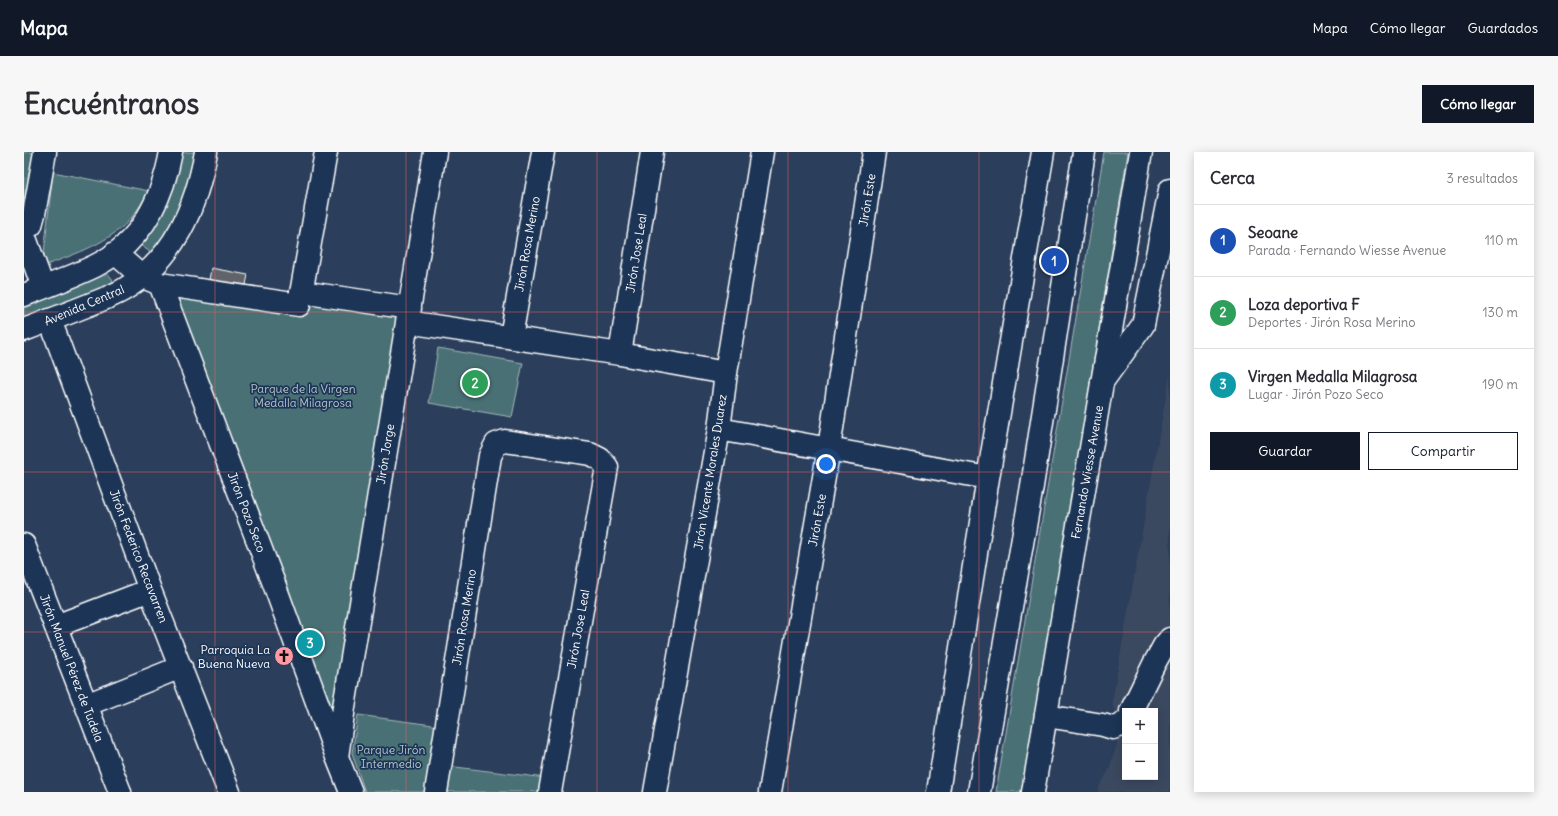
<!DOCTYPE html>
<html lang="es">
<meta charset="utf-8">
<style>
body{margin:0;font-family:Delius,sans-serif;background:#f7f7f7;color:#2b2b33}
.controls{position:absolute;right:12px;bottom:12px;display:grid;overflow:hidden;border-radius:0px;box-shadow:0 2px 10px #0003}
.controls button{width:36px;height:36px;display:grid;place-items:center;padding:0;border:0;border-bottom:1px solid #e1e1e2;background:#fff;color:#2b2b33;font:20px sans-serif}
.you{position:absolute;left:802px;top:312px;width:14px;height:14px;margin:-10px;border:3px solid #fff;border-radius:50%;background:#1a73e8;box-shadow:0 0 0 6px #1a73e833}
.badge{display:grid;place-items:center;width:26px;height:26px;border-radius:50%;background:#111827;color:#fff;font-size:13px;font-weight:700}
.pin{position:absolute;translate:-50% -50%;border:2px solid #fff;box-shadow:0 1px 4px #0006}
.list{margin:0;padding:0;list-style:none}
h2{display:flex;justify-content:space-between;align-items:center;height:52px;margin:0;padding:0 16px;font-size:17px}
h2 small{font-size:13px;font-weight:400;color:#7c7c81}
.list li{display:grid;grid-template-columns:26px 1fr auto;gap:12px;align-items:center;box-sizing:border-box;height:72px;padding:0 16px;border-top:1px solid #e1e1e2}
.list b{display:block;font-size:15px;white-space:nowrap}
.list p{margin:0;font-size:13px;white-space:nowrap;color:#7c7c81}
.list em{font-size:13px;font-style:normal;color:#7c7c81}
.actions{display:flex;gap:8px;padding:12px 16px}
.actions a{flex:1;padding:9px 0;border:1px solid #111827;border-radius:0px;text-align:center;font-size:14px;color:#111827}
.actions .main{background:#111827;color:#fff}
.map{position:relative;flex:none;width:1146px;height:640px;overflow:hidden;border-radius:0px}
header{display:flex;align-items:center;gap:24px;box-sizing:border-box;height:56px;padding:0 20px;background:#111827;color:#fff}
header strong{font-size:19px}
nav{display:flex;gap:22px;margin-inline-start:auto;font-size:14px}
.intro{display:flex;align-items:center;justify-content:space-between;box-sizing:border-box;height:96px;padding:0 24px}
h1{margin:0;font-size:28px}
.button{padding:10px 18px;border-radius:0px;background:#111827;color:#fff;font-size:14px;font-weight:700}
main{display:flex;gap:24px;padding:0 24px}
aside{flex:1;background:#fff;border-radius:0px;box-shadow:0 2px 10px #0003}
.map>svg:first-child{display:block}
.built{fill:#3b4960;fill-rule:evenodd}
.green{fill:#487075;stroke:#a4b8ba}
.building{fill:#61646b;stroke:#fff}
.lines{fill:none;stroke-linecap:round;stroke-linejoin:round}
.minor-casing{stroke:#fff;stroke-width:25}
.major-casing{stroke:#fff;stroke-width:25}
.minor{stroke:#1d3557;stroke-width:22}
.major{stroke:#1d3557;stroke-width:22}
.grid{fill:none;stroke:#e05e5e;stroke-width:1;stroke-opacity:0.55}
.labels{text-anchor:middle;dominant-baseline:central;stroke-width:3.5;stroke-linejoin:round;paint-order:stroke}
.street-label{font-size:12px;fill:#fff;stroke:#1d3557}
.park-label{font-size:12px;fill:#b6c6c8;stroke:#1d3557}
.poi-label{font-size:12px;fill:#fff;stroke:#1d3557;text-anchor:end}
</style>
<header>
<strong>Mapa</strong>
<nav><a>Mapa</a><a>Cómo llegar</a><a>Guardados</a></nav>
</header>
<div class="intro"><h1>Encuéntranos</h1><a class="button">Cómo llegar</a></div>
<main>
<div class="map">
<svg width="1146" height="640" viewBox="0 0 1146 640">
<rect width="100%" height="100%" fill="#2b3e5b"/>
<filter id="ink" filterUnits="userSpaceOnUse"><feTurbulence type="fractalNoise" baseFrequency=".025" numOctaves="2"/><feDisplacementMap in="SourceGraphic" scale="8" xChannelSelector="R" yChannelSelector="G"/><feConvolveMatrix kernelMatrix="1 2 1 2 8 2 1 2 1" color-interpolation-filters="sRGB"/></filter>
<g filter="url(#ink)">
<!-- built -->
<path class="built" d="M1146 222V640H1074L1075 635 1085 618 1093 592 1092 565 1088 550ZM1101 559H1131V625H1101Z"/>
<!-- green -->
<path class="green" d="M0 0H15L3 54H0Z
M155 0H176L171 30 131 104 114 91 137 62 149 37Z
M1080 0H1104L999 640H972Z
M29 20 125 39C120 48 114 57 108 65 87 90 52 102 22 113L19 110Z
M82 119 89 128 84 135 0 169V153Z
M149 139 280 146 380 163 310 587Z
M414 196 499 211 488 265 405 251Z
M334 563 416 574 404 640H341L328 601Z
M423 614 522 626 520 640H418Z"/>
<!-- building -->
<path class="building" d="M187 116 224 123 220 142 184 135Z"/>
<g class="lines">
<!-- minor casing -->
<g class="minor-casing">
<path id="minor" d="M0 79 7 73 10 62 21 0
M0 83 19 135
M91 101 117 124 136 132 249 429 313 605 327 640
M136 132 275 153 302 0
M277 140 386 156
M26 168 126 438 205 640
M383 170 596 202 702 221
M487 185 519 0
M596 202 628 0
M1078 230 1119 173 1146 38
M695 277 964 326
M0 393 96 640
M32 474 126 438
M62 553 157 515
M1107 559 1130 512 1140 494 1146 487
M1022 564 1079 573 1089 576 1098 573 1101 570
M313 605 320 555 411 0
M412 640 466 304 472 292 481 289 566 302 576 307 583 315 526 640
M631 640 695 277 702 221 738 0
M746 640 805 296 850 0
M914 640 964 326 1019 0"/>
</g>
<!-- major casing -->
<g class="major-casing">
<path id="major" d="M0 143C24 134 48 125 71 114 117 91 138 49 147 0
M0 178C21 170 42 162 62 154 74 149 87 145 99 138 150 108 172 56 182 0
M955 640 1008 334 1060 0
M1009 640 1117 0"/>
</g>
<!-- minor -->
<use href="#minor" class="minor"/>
<!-- major -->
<use href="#major" class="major"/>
</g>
</g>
<!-- grid -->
<path class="grid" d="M191 0V640M382 0V640M573 0V640M764 0V640M955 0V640M0 160H1146M0 320H1146M0 480H1146"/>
<!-- icons -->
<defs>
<g id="church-disc" transform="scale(1)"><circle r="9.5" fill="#ff9aa2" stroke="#1d3557"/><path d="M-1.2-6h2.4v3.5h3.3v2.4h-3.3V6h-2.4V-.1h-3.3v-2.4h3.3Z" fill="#111"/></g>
</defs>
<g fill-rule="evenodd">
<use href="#church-disc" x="260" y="504"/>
</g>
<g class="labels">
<!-- street labels -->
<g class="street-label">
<text transform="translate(843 48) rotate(-81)">Jirón Este</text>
<text transform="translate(503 92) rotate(-80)">Jirón Rosa Merino</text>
<text transform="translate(612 101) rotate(-81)">Jirón Jose Leal</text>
<text transform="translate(60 153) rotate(-23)">Avenida Central</text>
<text transform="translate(361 302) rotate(-81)">Jirón Jorge</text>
<text transform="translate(686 320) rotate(-81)">Jirón Vicente Morales Duarez</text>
<text transform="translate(1063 320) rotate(-80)">Fernando Wiesse Avenue</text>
<text transform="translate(223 360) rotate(69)">Jirón Pozo Seco</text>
<text transform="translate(793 368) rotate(-80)">Jirón Este</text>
<text transform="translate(115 404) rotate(69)">Jirón Federico Recavarren</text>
<text transform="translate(440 465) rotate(-81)">Jirón Rosa Merino</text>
<text transform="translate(554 477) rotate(-80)">Jirón Jose Leal</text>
<text transform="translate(48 516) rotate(69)">Jirón Manuel Pérez de Tudela</text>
</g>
<!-- park labels -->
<g class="park-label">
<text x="279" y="236">Parque de la Virgen<tspan x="279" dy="14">Medalla Milagrosa</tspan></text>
<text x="367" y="597">Parque Jirón<tspan x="367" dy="14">Intermedio</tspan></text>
</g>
<!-- poi labels -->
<g class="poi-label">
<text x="246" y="497">Parroquia La<tspan x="246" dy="14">Buena Nueva</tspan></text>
</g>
</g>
</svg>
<div class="controls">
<button>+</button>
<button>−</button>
</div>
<div class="you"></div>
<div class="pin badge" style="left:1030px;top:109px;background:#1a4fb4">1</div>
<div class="pin badge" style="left:451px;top:231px;background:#2e9e5b">2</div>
<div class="pin badge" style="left:286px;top:491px;background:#0f9aa8">3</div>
</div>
<aside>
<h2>Cerca<small>3 resultados</small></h2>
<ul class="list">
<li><span class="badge" style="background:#1a4fb4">1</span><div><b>Seoane</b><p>Parada · Fernando Wiesse Avenue</p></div><em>110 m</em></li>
<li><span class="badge" style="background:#2e9e5b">2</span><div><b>Loza deportiva F</b><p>Deportes · Jirón Rosa Merino</p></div><em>130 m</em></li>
<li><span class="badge" style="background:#0f9aa8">3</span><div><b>Virgen Medalla Milagrosa</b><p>Lugar · Jirón Pozo Seco</p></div><em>190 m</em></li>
</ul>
<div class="actions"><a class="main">Guardar</a><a>Compartir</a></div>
</aside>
</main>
